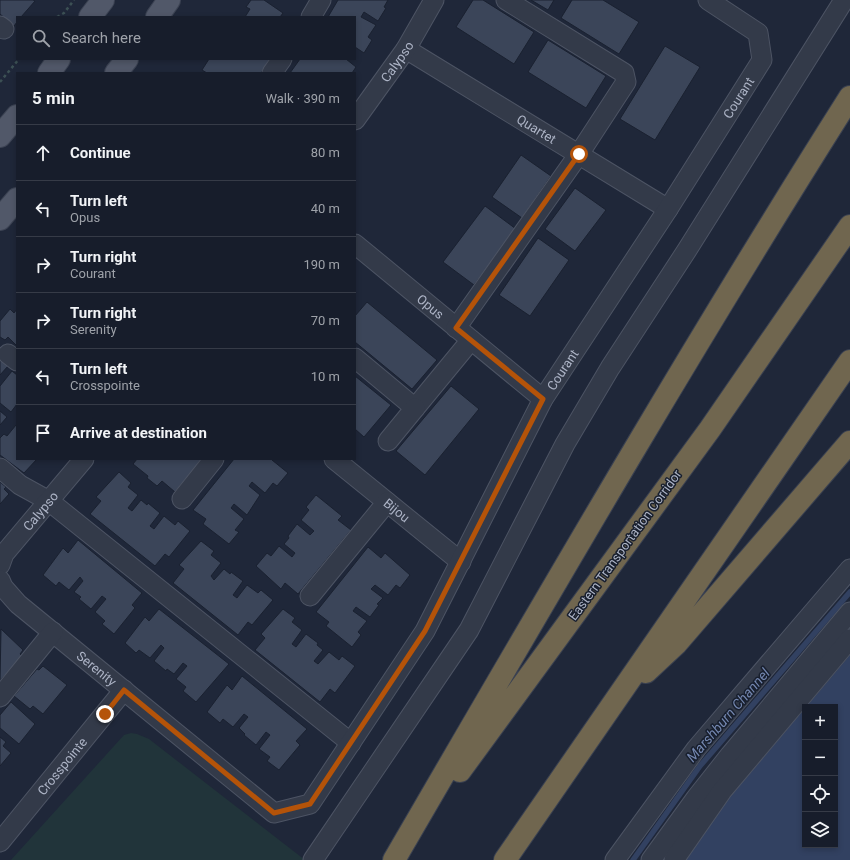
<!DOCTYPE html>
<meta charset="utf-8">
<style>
body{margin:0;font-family:Roboto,sans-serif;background:#242a37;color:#f1f3f6}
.controls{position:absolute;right:12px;bottom:12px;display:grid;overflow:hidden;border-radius:0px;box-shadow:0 2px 6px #0003}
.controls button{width:36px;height:36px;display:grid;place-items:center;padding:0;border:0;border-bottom:1px solid #363b47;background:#171d2b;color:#f1f3f6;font:20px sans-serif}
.stop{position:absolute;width:12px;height:12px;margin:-9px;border:3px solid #b45309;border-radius:50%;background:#fff}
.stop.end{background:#b45309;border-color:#fff;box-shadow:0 1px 4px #0008}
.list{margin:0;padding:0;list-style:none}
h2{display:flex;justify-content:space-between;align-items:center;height:52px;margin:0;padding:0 16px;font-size:17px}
h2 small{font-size:13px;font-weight:400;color:#9ea2a9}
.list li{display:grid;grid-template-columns:26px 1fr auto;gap:12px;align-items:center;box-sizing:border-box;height:56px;padding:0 16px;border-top:1px solid #363b47}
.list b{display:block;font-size:15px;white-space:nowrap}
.list p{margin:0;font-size:13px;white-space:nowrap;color:#9ea2a9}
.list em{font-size:13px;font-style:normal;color:#9ea2a9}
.icon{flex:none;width:22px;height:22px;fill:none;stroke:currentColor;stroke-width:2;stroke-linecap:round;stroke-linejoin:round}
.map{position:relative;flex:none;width:850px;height:860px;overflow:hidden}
.search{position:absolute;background:#171d2b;box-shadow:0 2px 6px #0003;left:16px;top:16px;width:340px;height:44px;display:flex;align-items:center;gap:10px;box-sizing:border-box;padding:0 14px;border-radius:0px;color:#9ea2a9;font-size:15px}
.panel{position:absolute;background:#171d2b;box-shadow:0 2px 6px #0003;left:16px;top:72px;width:340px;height:388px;border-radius:0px}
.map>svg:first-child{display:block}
.green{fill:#21343a}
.water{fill:#324161}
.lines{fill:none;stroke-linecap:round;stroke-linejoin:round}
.stream{stroke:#324161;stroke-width:5.5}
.building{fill:#3b4559;stroke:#1a2130}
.minor-casing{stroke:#4d5464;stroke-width:21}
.major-casing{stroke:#3c4353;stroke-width:24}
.highway-casing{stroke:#3a4151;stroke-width:24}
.path{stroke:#3c5054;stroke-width:2.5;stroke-dasharray:3 3;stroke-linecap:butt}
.minor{stroke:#333a49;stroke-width:19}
.major{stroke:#515869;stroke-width:22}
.highway{stroke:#70664f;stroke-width:22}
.route{stroke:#b45309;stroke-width:5}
.labels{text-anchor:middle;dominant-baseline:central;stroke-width:3;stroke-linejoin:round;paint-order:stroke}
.street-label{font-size:13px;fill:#adb4c6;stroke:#181f2e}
.water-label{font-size:14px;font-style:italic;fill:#7487b0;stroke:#181f2e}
</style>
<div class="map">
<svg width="850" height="860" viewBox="0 0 850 860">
<rect width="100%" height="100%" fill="#1f2739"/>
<!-- green -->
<path class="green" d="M131 733 137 734 149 739 305 860H11L124 735Z"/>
<!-- water -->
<path class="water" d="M850 655V860H686L719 810 805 708V845H835V707H806Z"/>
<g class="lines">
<!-- stream -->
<path class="stream" d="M633 860 700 766 850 592"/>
</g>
<!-- building -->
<path class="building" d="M0 0H33L35 1 21 17H17V22L14 26 0 14Z
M251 0H264L283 13 280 17H245L250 9 246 7Z
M338 0H388L384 7 386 8 378 21 364 12 361 17 376 25 368 37 372 40 364 53 355 47V17H328Z
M473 0H483L534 32 514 64 456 27Z
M531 0H554L548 10Z
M572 0H603L639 22 619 54 561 18Z
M548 40 606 76 586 108 528 72Z
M665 46 700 67 655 140 620 119Z
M209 59H270L261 73H207L202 70Z
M300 59H346L356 67 352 73H290Z
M521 155 551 176 522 218 492 197Z
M575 188 606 210 575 251 545 229Z
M485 206 516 229 474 285 443 262Z
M538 238 569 260 530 316 499 295Z
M367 302 437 360 412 389 355 342V316Z
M10 309 14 313 17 309V346L8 337 5 340 0 337V321Z
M0 357 8 366 0 375Z
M12 371 17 375V404L11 412 0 403V386Z
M355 376 391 405 364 437 355 429Z
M451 386 479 409 425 475 396 451Z
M0 411 7 417 0 425Z
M16 425 17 427V459H37L24 473 0 455V438L4 434 7 436Z
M137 459H202L175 492 162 481 157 486 147 478 148 476 133 464Z
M234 459H273L272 460 288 473 277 486 273 483 265 493 252 482 249 486 260 495 247 515 234 504 231 508 244 519 235 530 239 532 229 544 203 524 206 519 193 510Z
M119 472 131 483 128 487 138 495 128 508 132 511 141 500 147 505 148 503 160 513 150 526 154 529 164 516 175 525 178 521 190 531 169 557 165 554 155 566 90 514 101 501 96 497Z
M0 482 6 487 4 489 9 494 0 504Z
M316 495 342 516 338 520 351 530 298 594 285 583 281 589 256 566 267 553 271 556 279 546 292 557 295 553 284 544 289 538 288 536 297 524 310 535 314 531 301 520 309 510 306 507Z
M78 540 142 593 132 605 135 608 114 634 102 624 105 621 95 612 106 599 102 596 91 609 79 599 81 597 74 592 83 581 80 577 69 590 59 582 56 586 43 575 63 548 68 553Z
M201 541 214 551 211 555 221 563 211 576 214 580 224 569 230 574 231 572 243 581 233 595 237 598 247 585 258 593 261 590 273 600 252 625 248 622 238 635 173 583 184 569 179 565Z
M368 547 381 558 385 553 410 575 400 588 396 585 388 595 375 585 371 589 383 598 377 604 379 605 370 617 356 607 353 611 367 621 358 632 361 635 352 647 326 626 329 622 316 612Z
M159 609 229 664 196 702 183 691 186 687 176 679 187 666 183 663 174 674 167 669 166 671 154 661 164 648 161 645 150 658 139 650 136 653 125 643 145 617 149 621Z
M283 609 295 618 292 622 302 630 292 644 296 647 306 634 318 643 317 645 323 650 314 661 318 664 329 652 339 660 342 656 355 666 335 693 330 689 320 702 255 650 265 638 261 634Z
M1 629 23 650 20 654 22 656 0 681Z
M43 666 67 685 43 714 33 706 30 709 14 696 37 669 39 670Z
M242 676 307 729 296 741 300 745 279 770 267 761 270 757 259 749 270 735 266 732 256 745 244 735 245 734 239 728 248 717 244 714 233 727 223 719 220 723 207 712 227 685 232 690Z
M11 702 35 724 19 744 0 728V715Z
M0 737 6 742 3 746 11 753 0 766Z"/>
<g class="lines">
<!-- minor casing -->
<g class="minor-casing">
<g id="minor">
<path d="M311 17 321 0"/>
<path d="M0 26 4 29"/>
<path id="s1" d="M406 49 668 209"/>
<path d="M272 73 282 59"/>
<path id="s2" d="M355 120 406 49 434 0"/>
<path id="s3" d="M355 244 543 399"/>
<path d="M456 328 579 154 626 82 624 73 506 0"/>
<path d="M8 354 17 361"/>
<path d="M355 358 415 408 471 340"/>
<path d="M388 441 415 408"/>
<path id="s4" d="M334 459 461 562"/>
<path d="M0 468 20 485 49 501 351 743"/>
<path d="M182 499 214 459"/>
<path id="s5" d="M0 565 4 554 84 459"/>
<path id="s6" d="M0 580 3 587 18 604 274 813 310 804 425 631 543 399 668 209 762 60 758 33 708 0"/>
<path d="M310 596 387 502"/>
<path d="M0 697 53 632"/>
<path id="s7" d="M0 842 124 690"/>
<path d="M313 860 469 630 565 444 610 368 687 250 844 0"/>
<path d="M615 860 696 749 850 569"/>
<path d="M651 860 696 798 730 755 850 612"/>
<path d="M674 860 722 791 850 639"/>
</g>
</g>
<!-- major casing -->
<g class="major-casing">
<path id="major" d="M90 17 103 0
M157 17 169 0
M49 73 59 59
M116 73 127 59
M0 136 17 116
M0 219 17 199"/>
</g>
<!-- highway casing -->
<g class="highway-casing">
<path id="highway" d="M646 672 676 644 850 442
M460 771 710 429 850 226
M394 860C543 604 691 348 850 97
M505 860 850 361"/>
</g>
<!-- path -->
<path class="path" d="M57 17 64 13 74 0
M0 82 19 59"/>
<!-- minor -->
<use href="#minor" class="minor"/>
<!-- major -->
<use href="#major" class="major"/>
<!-- highway -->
<use href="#highway" class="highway"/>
</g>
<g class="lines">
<!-- route -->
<path class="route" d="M105 714 124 690 274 813 310 804 425 631 543 399 456 328 579 154"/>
</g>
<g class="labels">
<!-- street labels -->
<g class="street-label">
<text stroke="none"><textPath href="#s2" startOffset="72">Calypso</textPath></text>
<text stroke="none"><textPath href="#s6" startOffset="1225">Courant</textPath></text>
<text stroke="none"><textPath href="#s1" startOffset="153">Quartet</textPath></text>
<text stroke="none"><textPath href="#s3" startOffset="98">Opus</textPath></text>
<text stroke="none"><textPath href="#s6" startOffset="901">Courant</textPath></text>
<text stroke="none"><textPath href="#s4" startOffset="81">Bijou</textPath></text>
<text stroke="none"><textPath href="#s5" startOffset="68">Calypso</textPath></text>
<text transform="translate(625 545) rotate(-54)">Eastern Transportation Corridor</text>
<text stroke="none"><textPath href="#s6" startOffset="132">Serenity</textPath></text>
<text stroke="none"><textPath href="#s7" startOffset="98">Crosspointe</textPath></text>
</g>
<!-- water labels -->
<g class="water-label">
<text transform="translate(728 715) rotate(-49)">Marshburn Channel</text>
</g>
</g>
</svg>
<div class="controls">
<button>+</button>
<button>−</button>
<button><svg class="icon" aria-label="locate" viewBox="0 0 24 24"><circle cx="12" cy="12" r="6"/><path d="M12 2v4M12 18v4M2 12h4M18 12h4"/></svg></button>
<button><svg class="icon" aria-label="layers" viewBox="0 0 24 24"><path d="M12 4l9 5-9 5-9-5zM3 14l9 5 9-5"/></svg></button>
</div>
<div class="stop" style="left:579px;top:154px"></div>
<div class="stop end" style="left:105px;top:714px"></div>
<div class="search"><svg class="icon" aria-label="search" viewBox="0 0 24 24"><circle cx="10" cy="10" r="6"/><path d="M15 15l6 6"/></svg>Search here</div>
<section class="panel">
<h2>5 min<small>Walk · 390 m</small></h2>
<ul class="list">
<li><svg class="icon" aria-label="ahead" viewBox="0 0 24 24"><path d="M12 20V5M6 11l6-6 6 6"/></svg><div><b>Continue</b></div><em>80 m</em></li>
<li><svg class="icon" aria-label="left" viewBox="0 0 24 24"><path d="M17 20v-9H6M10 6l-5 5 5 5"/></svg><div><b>Turn left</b><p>Opus</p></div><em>40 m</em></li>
<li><svg class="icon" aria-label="right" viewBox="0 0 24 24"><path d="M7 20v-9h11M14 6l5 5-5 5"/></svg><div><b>Turn right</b><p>Courant</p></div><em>190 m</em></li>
<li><svg class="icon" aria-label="right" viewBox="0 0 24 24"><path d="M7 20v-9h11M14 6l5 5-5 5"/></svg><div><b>Turn right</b><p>Serenity</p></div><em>70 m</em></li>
<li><svg class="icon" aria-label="left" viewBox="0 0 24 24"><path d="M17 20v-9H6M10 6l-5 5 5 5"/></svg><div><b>Turn left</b><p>Crosspointe</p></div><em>10 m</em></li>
<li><svg class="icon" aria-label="arrive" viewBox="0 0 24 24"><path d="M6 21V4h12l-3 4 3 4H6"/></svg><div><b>Arrive at destination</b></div></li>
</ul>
</section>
</div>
